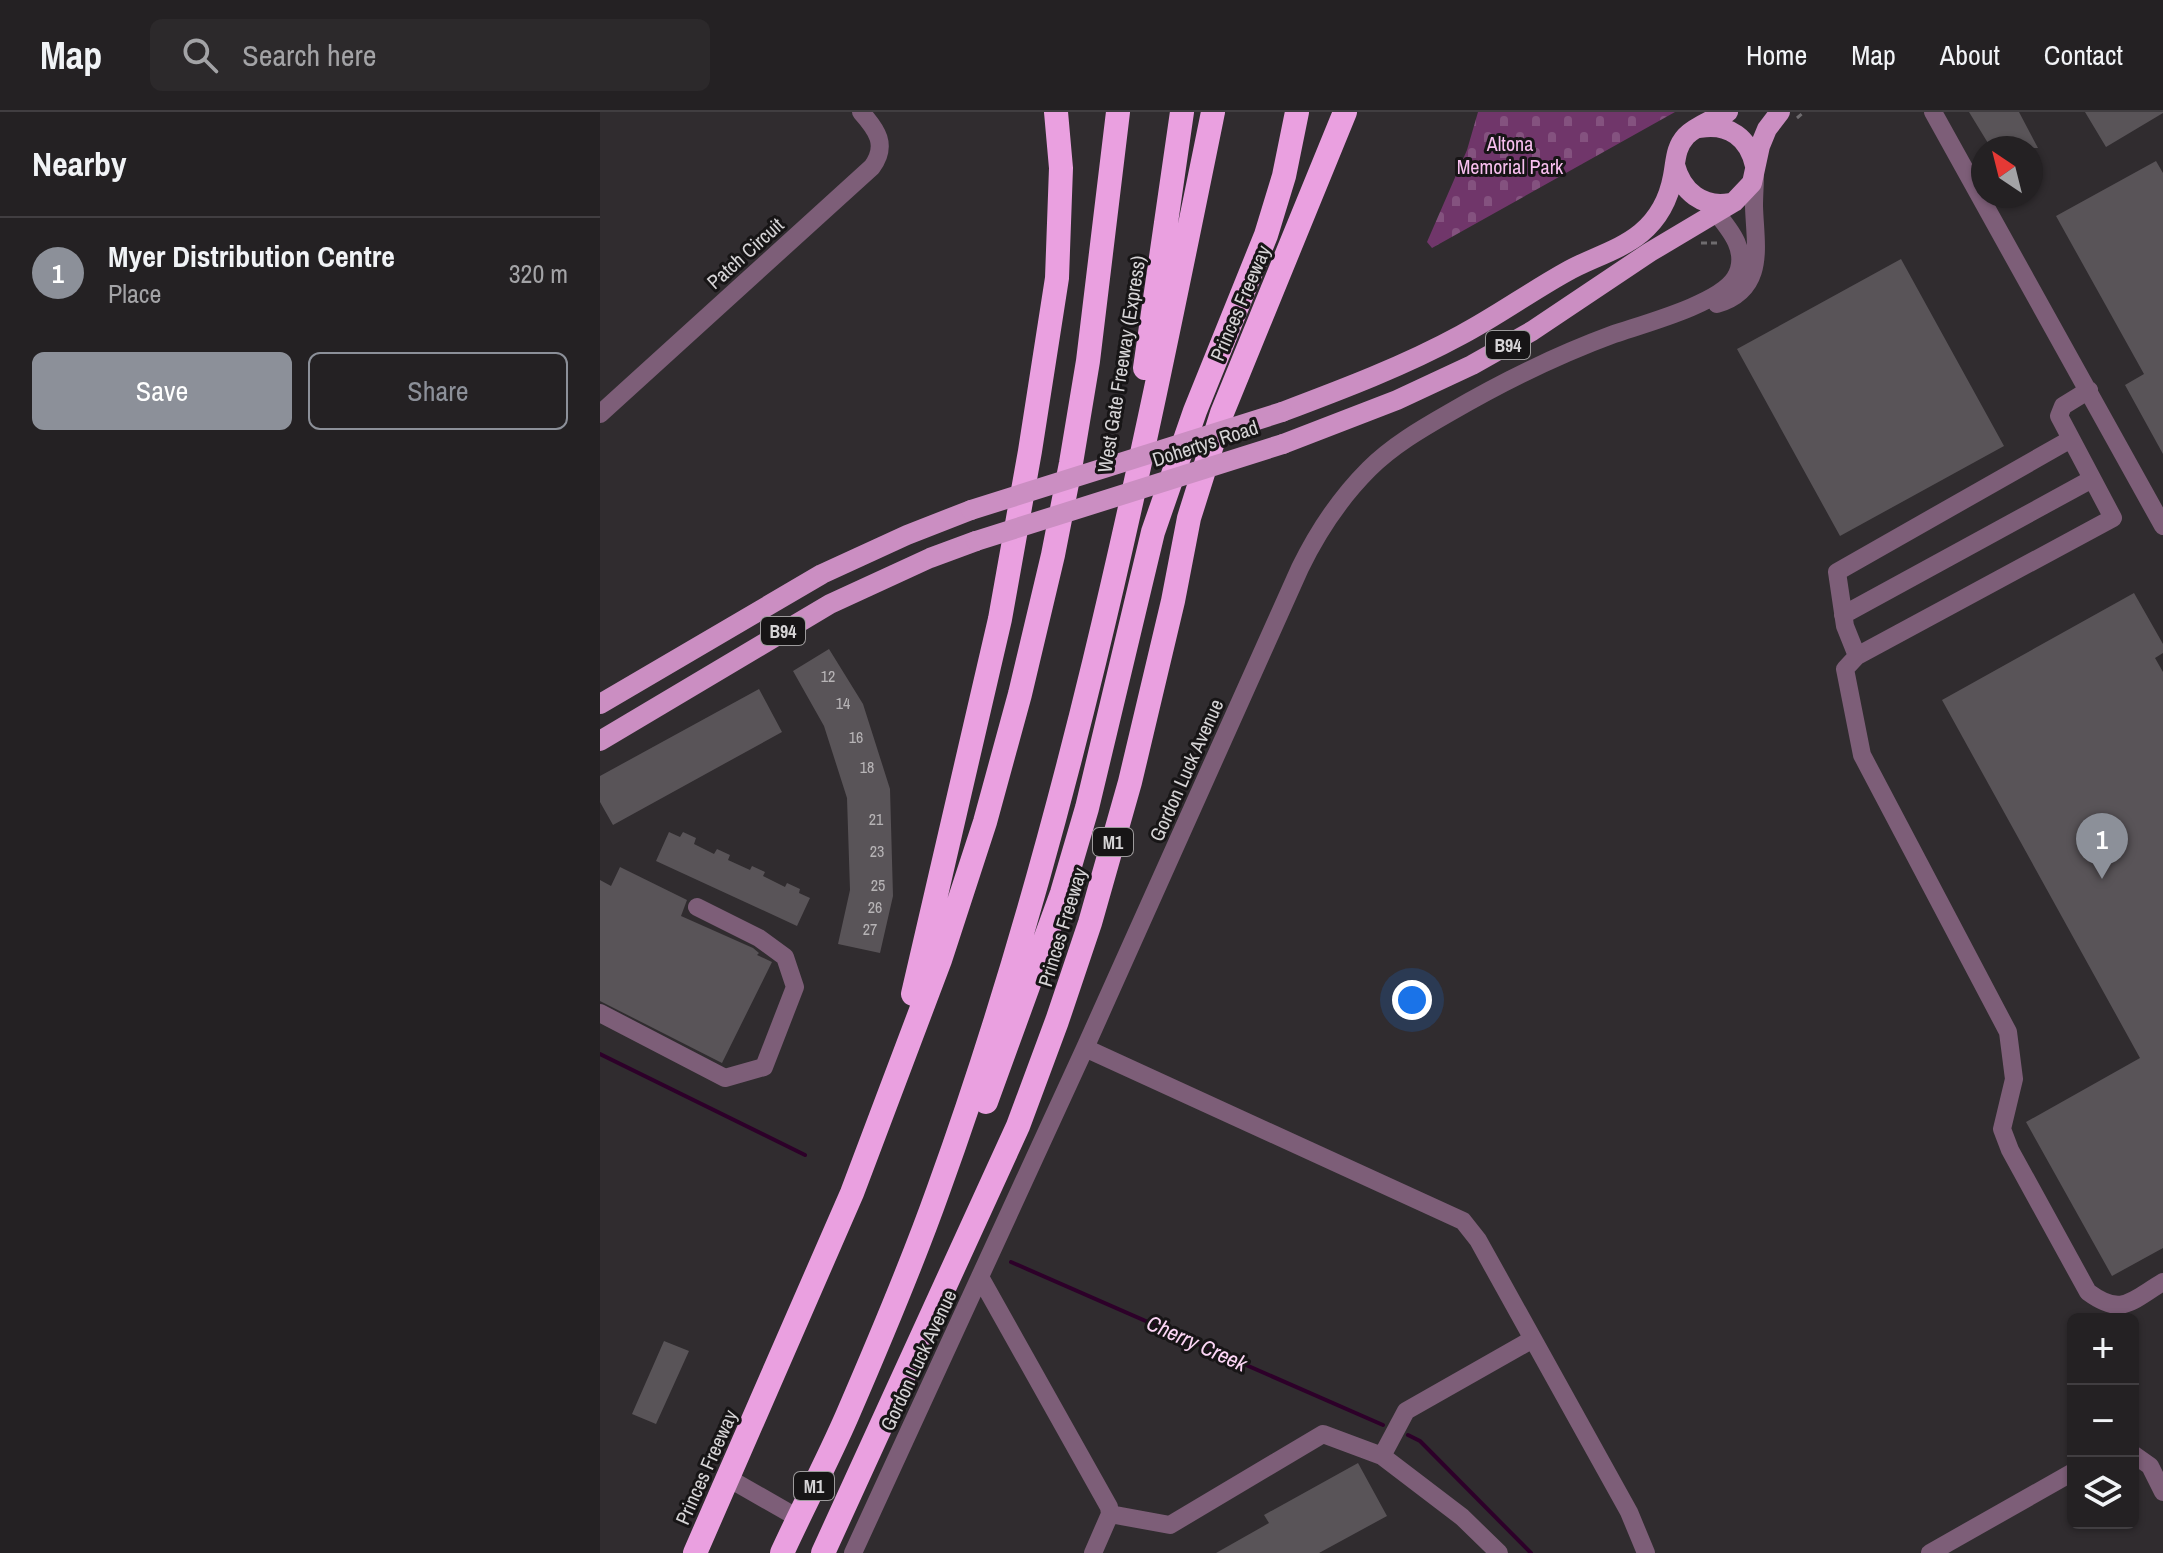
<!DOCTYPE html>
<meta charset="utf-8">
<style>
body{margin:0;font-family:"Archivo Narrow",sans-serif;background:#2c292b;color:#f1f3f6}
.controls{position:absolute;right:24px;bottom:24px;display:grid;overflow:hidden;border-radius:12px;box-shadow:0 2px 6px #0004}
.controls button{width:72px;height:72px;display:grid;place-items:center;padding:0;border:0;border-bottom:2px solid #413e41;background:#242123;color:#f1f3f6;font:40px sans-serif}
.compass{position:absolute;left:1371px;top:24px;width:72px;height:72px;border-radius:50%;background:#242123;box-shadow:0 2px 6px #0004;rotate:325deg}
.you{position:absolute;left:812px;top:888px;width:28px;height:28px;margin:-20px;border:6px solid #fff;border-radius:50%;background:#1a73e8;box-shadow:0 0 0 12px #1a73e833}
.badge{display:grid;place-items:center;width:52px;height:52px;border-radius:50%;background:#8c9099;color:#fff;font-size:26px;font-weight:700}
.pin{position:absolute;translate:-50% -66px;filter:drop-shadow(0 2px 4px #0008)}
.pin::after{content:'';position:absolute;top:42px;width:28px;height:24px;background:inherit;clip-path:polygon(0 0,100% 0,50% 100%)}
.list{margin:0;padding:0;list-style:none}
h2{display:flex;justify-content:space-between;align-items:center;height:104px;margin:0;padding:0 32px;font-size:34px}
h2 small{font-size:26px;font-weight:400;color:#a3a3a6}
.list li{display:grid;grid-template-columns:52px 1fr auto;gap:24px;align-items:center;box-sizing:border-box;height:112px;padding:0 32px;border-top:2px solid #413e41}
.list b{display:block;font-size:30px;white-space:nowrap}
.list p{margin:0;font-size:26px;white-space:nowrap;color:#a3a3a6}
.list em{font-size:26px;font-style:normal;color:#a3a3a6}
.actions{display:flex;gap:16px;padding:24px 32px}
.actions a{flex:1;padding:18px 0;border:2px solid #8c9099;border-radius:12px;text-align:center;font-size:28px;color:#8c9099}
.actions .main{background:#8c9099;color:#fff}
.icon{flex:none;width:44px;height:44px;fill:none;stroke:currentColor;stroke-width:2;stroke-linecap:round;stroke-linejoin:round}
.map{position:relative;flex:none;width:1563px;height:1441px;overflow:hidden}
header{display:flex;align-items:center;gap:48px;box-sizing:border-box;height:112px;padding:0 40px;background:#242123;border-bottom:2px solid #413e41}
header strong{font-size:38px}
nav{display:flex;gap:44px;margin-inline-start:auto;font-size:28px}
.search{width:560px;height:72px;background:#2c292b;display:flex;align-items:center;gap:20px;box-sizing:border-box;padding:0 28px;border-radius:12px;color:#a3a3a6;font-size:30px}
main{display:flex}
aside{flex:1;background:#242123}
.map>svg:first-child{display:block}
.cemetery{fill:url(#cemetery-stones)}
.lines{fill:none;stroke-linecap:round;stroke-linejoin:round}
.stream{stroke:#2d0029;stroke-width:4}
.building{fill:#595458}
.path{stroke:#6f6c6f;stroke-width:3;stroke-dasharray:6 4;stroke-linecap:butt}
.minor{stroke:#7d5e78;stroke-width:18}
.major{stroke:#cb8ec2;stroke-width:20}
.highway{stroke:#eaa0e0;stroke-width:24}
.major-bridge{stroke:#cb8ec2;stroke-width:20}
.labels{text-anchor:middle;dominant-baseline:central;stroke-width:6;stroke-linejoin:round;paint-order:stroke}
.number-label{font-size:16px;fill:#b7b4b6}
.shield{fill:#171516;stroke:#9d9b9c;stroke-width:2}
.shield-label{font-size:18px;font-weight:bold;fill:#d6d4d6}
.park-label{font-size:20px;fill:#f8bfef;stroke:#171516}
.street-label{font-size:20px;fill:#d6d4d6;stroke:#171516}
.water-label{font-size:22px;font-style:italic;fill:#fdd6f6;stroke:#171516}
</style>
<header>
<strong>Map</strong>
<div class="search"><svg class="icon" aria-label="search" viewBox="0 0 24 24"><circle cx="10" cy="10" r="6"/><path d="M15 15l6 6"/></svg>Search here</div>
<nav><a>Home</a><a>Map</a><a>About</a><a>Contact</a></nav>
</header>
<main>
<aside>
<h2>Nearby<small></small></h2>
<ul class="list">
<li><span class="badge">1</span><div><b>Myer Distribution Centre</b><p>Place</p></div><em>320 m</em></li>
</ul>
<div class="actions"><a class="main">Save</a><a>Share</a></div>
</aside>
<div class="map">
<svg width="1563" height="1441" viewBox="0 0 1563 1441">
<defs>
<pattern id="cemetery-stones" width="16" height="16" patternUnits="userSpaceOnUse" patternTransform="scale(2)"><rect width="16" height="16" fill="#70366a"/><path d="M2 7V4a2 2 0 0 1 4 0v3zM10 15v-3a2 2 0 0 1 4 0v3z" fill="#84527f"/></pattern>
</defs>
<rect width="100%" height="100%" fill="#302c2f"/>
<!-- cemetery -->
<path class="cemetery" d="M878 0H1075L832 136 827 130 867 38Z"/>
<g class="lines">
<!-- stream -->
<path class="stream" d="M0 942 205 1043
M411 1150 783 1313
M808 1323 820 1329 931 1441"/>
</g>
<!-- building -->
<path class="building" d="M1369 0H1419L1438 36H1391Z
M1485 0H1563V1L1506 35Z
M1556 49 1563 61V342L1525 273 1544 262 1456 104Z
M1301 147 1404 334 1240 424 1137 237Z
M1534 481 1563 532V541L1555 546 1563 560V1136L1512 1164 1426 1010 1540 946 1342 588Z
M229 537 263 592 290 677 293 784 280 841 238 832 250 778 247 686 224 614 193 559Z
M159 577 182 620 13 713 0 690V664Z
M69 720 80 725 83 720 96 726 94 732 114 742 117 737 130 743 128 748 150 758 152 754 165 760 163 764 185 775 187 771 200 777 199 781 210 786 197 814 56 749Z
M20 755 87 788 81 804 153 836 159 841 157 843 172 850 122 951 0 889V768L11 774Z
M64 1229 89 1239 56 1312 32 1302Z
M758 1351 787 1404 719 1441H616L669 1411 664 1403Z"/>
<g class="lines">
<!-- path -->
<path class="path" d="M1197 6 1204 0
M1101 131H1118"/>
<!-- minor -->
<path class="minor" d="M1333 0 1563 414
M1117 192C1167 177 1155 133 1154 94 1154 83 1155 72 1155 61
M0 302 272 55C288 33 277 18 261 0
M1471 327 1237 460 1245 514 1257 544 1513 406 1459 304 1463 294 1489 278
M1243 503 1492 367
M1257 544 1245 557 1262 643 1408 920 1414 967 1402 1017 1410 1038 1488 1180C1522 1205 1531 1189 1563 1170
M0 901 125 966 164 955 195 875 185 845 159 826 97 795
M485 936 863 1109 878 1128 1029 1400 1046 1441
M380 1165 509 1395 510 1402 493 1441
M1533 1342 1550 1354 1563 1380
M782 1344 862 1405 899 1441
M128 1366 198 1406
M510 1402 570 1413 723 1322 782 1344 806 1299 933 1227
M253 1441 485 936 700 456C718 419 740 386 769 357 792 334 821 317 849 301 902 270 957 243 1014 222 1043 212 1119 192 1135 166 1152 138 1125 112 1108 91
M1330 1441 1473 1360"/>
<!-- major -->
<path class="major" d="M1100 16C1129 11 1149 26 1155 54
M1075 53C1082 80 1103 96 1130 91
M682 300C743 277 804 254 861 223 897 204 930 180 966 160 990 146 1019 139 1041 121 1059 106 1069 86 1073 64 1076 49 1075 36 1086 24 1097 13 1115 7 1128 0
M683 332 797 288 872 253 932 219 1050 140 1134 90 1152 71 1160 34 1167 17 1180 0
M0 592 222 462 307 423 371 398
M0 629 230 492 330 446 376 429"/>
<!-- highway -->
<path class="highway" d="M545 256 582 0
M313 882 400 507 430 339 457 166 461 56 456 0
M386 990 462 781 487 696 553 420 595 299 666 123 684 64 697 0
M95 1441 252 1081 340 848 385 710 420 582 453 443 471 351 488 249 518 0
M182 1441C203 1395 227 1350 247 1304 279 1230 311 1155 338 1079 465 730 539 364 613 0
M223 1441 418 1014 457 909 490 811 530 670 573 489 589 406 622 301 745 0"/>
<!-- major-bridge -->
<path class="major-bridge" d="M371 398 682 300
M376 429 683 332"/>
</g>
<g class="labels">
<!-- number labels -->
<g class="number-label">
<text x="228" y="564">12</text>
<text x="243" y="591">14</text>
<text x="256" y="625">16</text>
<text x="267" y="655">18</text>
<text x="276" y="707">21</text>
<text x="277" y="739">23</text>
<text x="278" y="773">25</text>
<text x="275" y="795">26</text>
<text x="270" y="817">27</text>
</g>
<!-- shield labels -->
<g class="shield">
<rect x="886" y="219" width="44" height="28" rx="6"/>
<rect x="161" y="505" width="44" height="28" rx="6"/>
<rect x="493" y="716" width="40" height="28" rx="6"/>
<rect x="194" y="1360" width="40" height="28" rx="6"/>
</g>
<g class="shield-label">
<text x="908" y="233">B94</text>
<text x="183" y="519">B94</text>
<text x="513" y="730">M1</text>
<text x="214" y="1374">M1</text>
</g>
<!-- park labels -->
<g class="park-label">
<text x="910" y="31">Altona<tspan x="910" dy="23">Memorial Park</tspan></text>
</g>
<!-- street labels -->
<g class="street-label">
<text transform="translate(145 141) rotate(-42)">Patch Circuit</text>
<text transform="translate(640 191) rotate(-67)">Princes Freeway</text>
<text transform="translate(521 252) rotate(-81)">West Gate Freeway (Express)</text>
<text transform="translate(605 331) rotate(-18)">Dohertys Road</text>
<text transform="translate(586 658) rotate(-66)">Gordon Luck Avenue</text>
<text transform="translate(462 815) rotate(-73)">Princes Freeway</text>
<text transform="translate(318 1248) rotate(-65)">Gordon Luck Avenue</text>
<text transform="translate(106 1355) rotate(-66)">Princes Freeway</text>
</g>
<!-- water labels -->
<g class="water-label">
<text transform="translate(597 1231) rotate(24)">Cherry Creek</text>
</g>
</g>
</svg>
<div class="controls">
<button>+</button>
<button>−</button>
<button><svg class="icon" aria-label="layers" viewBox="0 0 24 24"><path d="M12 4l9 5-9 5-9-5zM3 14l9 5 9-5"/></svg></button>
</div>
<svg class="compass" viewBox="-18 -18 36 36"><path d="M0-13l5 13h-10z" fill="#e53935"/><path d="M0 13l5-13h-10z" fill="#a3a3a6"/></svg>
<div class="you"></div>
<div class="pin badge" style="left:1502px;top:767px">1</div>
</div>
</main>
